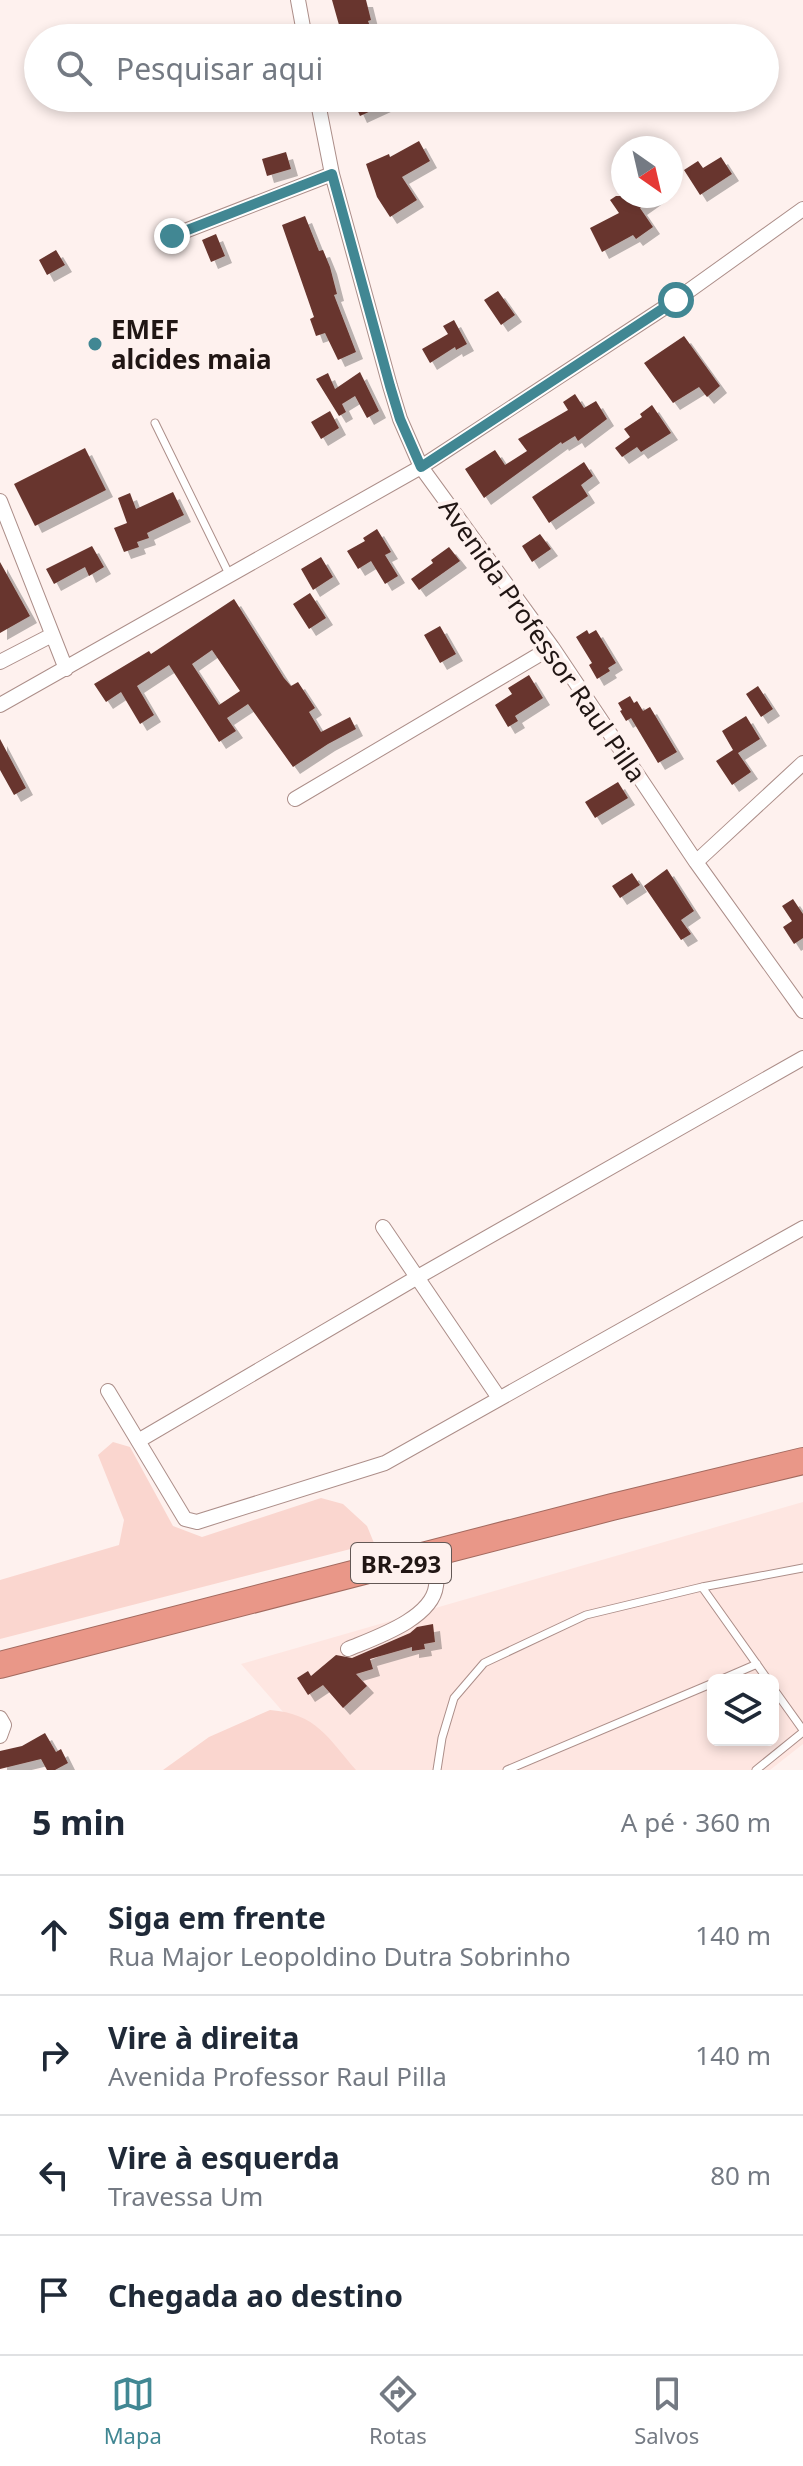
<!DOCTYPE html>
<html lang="pt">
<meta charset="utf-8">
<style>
body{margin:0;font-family:"Noto Sans",sans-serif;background:#f2f2f3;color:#1f2937}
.controls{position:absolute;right:24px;bottom:24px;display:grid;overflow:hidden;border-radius:12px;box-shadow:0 4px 12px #0003}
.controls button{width:72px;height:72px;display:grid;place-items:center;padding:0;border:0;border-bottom:2px solid #e0e1e3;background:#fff;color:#1f2937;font:40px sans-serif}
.compass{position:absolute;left:611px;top:136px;width:72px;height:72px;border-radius:50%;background:#fff;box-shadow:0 4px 12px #0003;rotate:146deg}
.stop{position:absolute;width:24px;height:24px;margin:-18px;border:6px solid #418793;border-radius:50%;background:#fff}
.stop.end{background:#418793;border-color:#fff;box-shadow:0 2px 8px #0008}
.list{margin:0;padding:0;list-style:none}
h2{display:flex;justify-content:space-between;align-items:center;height:104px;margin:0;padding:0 32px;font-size:34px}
h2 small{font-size:26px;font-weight:400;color:#747a83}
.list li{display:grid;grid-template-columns:52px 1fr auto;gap:24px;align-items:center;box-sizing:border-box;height:120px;padding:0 32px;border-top:2px solid #e0e1e3}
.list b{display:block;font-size:30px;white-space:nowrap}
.list p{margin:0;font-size:26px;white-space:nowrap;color:#747a83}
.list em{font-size:26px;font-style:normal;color:#747a83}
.icon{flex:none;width:44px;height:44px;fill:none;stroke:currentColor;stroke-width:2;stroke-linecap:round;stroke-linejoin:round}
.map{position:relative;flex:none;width:803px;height:1770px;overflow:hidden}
.search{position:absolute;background:#fff;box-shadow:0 4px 12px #0003;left:24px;right:24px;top:24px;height:88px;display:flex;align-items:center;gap:20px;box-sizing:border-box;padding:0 28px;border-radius:44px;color:#747a83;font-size:30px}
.sheet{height:584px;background:#fff}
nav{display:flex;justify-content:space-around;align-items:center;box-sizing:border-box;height:112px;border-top:2px solid #e0e1e3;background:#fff;font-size:22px;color:#747a83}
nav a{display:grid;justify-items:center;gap:4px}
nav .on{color:#418793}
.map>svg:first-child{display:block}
.built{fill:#fee6e1;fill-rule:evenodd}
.green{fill:#fad6cf}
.building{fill:#67362e;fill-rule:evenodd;filter:url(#shadow)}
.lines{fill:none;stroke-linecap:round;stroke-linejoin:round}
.lane-casing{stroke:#ac8e89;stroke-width:9}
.street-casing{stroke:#ac8e89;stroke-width:16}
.highway-casing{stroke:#a36a5f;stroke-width:28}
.lane{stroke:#fff;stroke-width:7}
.street{stroke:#fff;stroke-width:14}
.highway{stroke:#e99788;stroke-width:26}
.route{stroke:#418793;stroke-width:10}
.poi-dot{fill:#418793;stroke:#fef1ee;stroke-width:3}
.labels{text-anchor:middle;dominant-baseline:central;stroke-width:8;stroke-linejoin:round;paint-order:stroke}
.shield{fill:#fef1ee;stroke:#635855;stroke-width:2}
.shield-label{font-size:24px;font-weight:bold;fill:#211614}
.poi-label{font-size:26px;font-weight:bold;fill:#211614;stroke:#fef1ee;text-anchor:start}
.street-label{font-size:26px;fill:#211614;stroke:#fef1ee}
</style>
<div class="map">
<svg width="803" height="1770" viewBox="0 0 803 1770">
<defs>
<filter id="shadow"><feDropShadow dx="7" dy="7" stdDeviation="0" flood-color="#0004"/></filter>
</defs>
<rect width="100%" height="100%" fill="#fef1ee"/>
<!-- built -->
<path class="built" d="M803 1502V1744L770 1770H334L241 1664ZM713 1680H773V1740H713Z"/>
<!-- green -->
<path class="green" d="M113 1442 130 1447 173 1526 202 1537 321 1498 343 1504 367 1526 374 1543 0 1639V1580L119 1545 124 1520 98 1455Z
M270 1710C317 1714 327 1737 356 1770H163L209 1737Z"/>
<!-- building -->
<path class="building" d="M332 0H366L371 20 368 21 371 29 355 34 353 29 341 32Z
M352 98H399L360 116Z
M419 141 430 161 402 177 417 200 390 217 377 197 366 164 389 154 390 157Z
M286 152 291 169 267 176 262 159Z
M721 157 732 174 700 195 684 170 698 161 703 168Z
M616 196H657L640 208 653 227 636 239 633 235 602 252 590 228 619 213 610 200Z
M305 216 319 251 323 250 330 267 337 294 334 295 356 352 338 360 325 333 316 336 310 319 314 317 282 225Z
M216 234 225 256 211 262 202 240Z
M56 250 65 265 47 275 39 260Z
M498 291 515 315 501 325 484 300Z
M454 320 467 344 456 350 455 347 430 363 422 349 448 334 443 326Z
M684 336 720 386 707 397 699 387 673 403 644 363Z
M360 372 379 411 367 418 355 396 342 404 346 412 339 416 316 379 328 373 335 389Z
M575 394 584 408 596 401 607 419 578 441 575 436 562 444 561 442 484 498 465 469 495 450 505 465 527 451 518 439 568 410 563 402Z
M652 405 671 433 641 452 637 447 622 457 615 448 630 437 624 429 642 417 640 414Z
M330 411 339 428 321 439 311 422Z
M85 448 106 490 35 526 14 484Z
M584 462 593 476 581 485 588 496 549 523 532 497Z
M173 492 184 515 147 533 149 538 137 542 139 547 124 552 114 528 127 523 118 498 130 493 136 509Z
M377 529 391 552 385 555 398 576 385 584 371 561 358 569 347 551 365 541 363 538Z
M540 534 551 549 532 562 522 546Z
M92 546 104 567 89 576 85 567 54 584 46 569Z
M449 547 460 561 419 590 411 579 433 563 431 560Z
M321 557 333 577 313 590 301 569Z
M0 562 30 616 0 633Z
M310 593 326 618 309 629 293 604Z
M234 599 284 678 291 686 298 682 315 708 309 712 321 732 350 717 356 729 328 744 293 767 248 704 227 718 236 731 219 742 169 665 137 686 154 715 140 724 121 692 106 702 94 684 149 651 151 654ZM212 650 240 691 219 705 192 664Z
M440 626 456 654 440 663 424 635Z
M587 630 589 634 596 630 616 663 608 668 610 671 597 679 589 665 592 663 576 637Z
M529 675 543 698 515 716 518 721 508 727 495 705 512 694 508 688Z
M758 686 773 709 761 717 746 694Z
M630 696 634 703 637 701 643 711 650 707 677 752 658 763 631 718 626 721 620 711 622 710 618 703Z
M746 716 760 739 738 753 751 772 732 785 716 761 733 750 722 731Z
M0 739 26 788 14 795 0 770Z
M618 782 628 798 595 818 585 802Z
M667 869 694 911 681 920 691 934 681 940 644 886Z
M632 873 640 885 620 898 612 886Z
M793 899 803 914V938L794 944 783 927 792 921 782 906Z
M433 1624 435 1642 424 1644 425 1649 412 1651V1647L370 1659 373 1669 356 1674 367 1686 343 1708 323 1685 308 1695 297 1678 308 1671 311 1676 336 1655 352 1658 410 1633 417 1627Z
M45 1733 56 1752 61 1749 68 1763 55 1770H47L41 1759 0 1769V1751L22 1746Z"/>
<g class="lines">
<!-- lane casing -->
<g class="lane-casing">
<path id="lane" d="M155 423 230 576
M702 1587 768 1680
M720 1680 757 1664
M773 1688 803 1730
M437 1770 442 1738 454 1698 484 1663 586 1615 702 1587 803 1568
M507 1770 713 1683
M756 1770 803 1732"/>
</g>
<!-- street casing -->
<g class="street-casing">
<path id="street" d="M298 0 305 38
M317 98 332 174 390 386 400 419 421 467 552 647 696 862 803 1011
M172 236 332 174
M0 501 66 669
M0 662 52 635
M0 705 421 467 676 300 803 209
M295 799 552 647
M696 862 803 763
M383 1227 499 1398
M108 1391 185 1519 197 1522 385 1463 803 1228
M138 1441 416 1278 803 1058
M348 1649C374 1638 432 1619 436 1586 438 1577 434 1565 433 1555
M0 1718 4 1725 0 1736"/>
</g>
<!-- highway casing -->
<g class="highway-casing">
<path id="highway" d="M0 1665 612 1507 803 1461"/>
</g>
<!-- lane -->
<use href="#lane" class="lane"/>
<!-- street -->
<use href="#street" class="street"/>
<!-- highway -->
<use href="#highway" class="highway"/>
</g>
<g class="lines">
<!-- route -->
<path class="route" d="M172 236 332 174 390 386 400 419 421 467 676 300"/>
</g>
<!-- markers -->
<circle class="poi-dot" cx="95" cy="344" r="8"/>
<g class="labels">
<!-- shield labels -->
<rect class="shield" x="351" y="1543" width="100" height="40" rx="6"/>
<g class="shield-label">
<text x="401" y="1563">BR-293</text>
</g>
<!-- poi labels -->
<g class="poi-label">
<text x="111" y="329">EMEF<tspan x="111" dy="30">alcides maia</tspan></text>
</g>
<!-- street labels -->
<g class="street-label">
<text transform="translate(543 640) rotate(55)">Avenida Professor Raul Pilla</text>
</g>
</g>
</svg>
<div class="controls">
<button><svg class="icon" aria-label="layers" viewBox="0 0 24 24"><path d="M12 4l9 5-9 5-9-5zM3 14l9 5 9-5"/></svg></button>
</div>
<svg class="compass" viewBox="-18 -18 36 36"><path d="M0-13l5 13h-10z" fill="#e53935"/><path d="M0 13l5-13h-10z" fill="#747a83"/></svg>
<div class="stop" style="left:676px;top:300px"></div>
<div class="stop end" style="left:172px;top:236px"></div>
<div class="search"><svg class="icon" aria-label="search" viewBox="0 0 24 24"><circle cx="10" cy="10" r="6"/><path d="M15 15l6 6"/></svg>Pesquisar aqui</div>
</div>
<section class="sheet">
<h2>5 min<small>A pé · 360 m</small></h2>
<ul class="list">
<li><svg class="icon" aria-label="ahead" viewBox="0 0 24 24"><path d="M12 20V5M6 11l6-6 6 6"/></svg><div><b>Siga em frente</b><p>Rua Major Leopoldino Dutra Sobrinho</p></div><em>140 m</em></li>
<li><svg class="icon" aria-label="right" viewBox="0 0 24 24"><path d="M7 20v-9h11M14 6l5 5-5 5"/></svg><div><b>Vire à direita</b><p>Avenida Professor Raul Pilla</p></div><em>140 m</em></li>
<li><svg class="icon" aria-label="left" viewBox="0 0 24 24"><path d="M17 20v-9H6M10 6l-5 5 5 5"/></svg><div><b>Vire à esquerda</b><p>Travessa Um</p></div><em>80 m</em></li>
<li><svg class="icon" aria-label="arrive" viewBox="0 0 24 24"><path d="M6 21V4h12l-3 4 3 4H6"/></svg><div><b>Chegada ao destino</b></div></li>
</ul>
</section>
<nav>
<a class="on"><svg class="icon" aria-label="map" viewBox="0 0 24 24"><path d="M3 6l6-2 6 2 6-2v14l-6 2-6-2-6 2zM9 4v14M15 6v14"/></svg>Mapa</a>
<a><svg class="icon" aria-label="directions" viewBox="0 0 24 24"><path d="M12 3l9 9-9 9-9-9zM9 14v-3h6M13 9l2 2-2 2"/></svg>Rotas</a>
<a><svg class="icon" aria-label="saved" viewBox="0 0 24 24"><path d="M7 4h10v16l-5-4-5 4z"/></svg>Salvos</a>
</nav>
